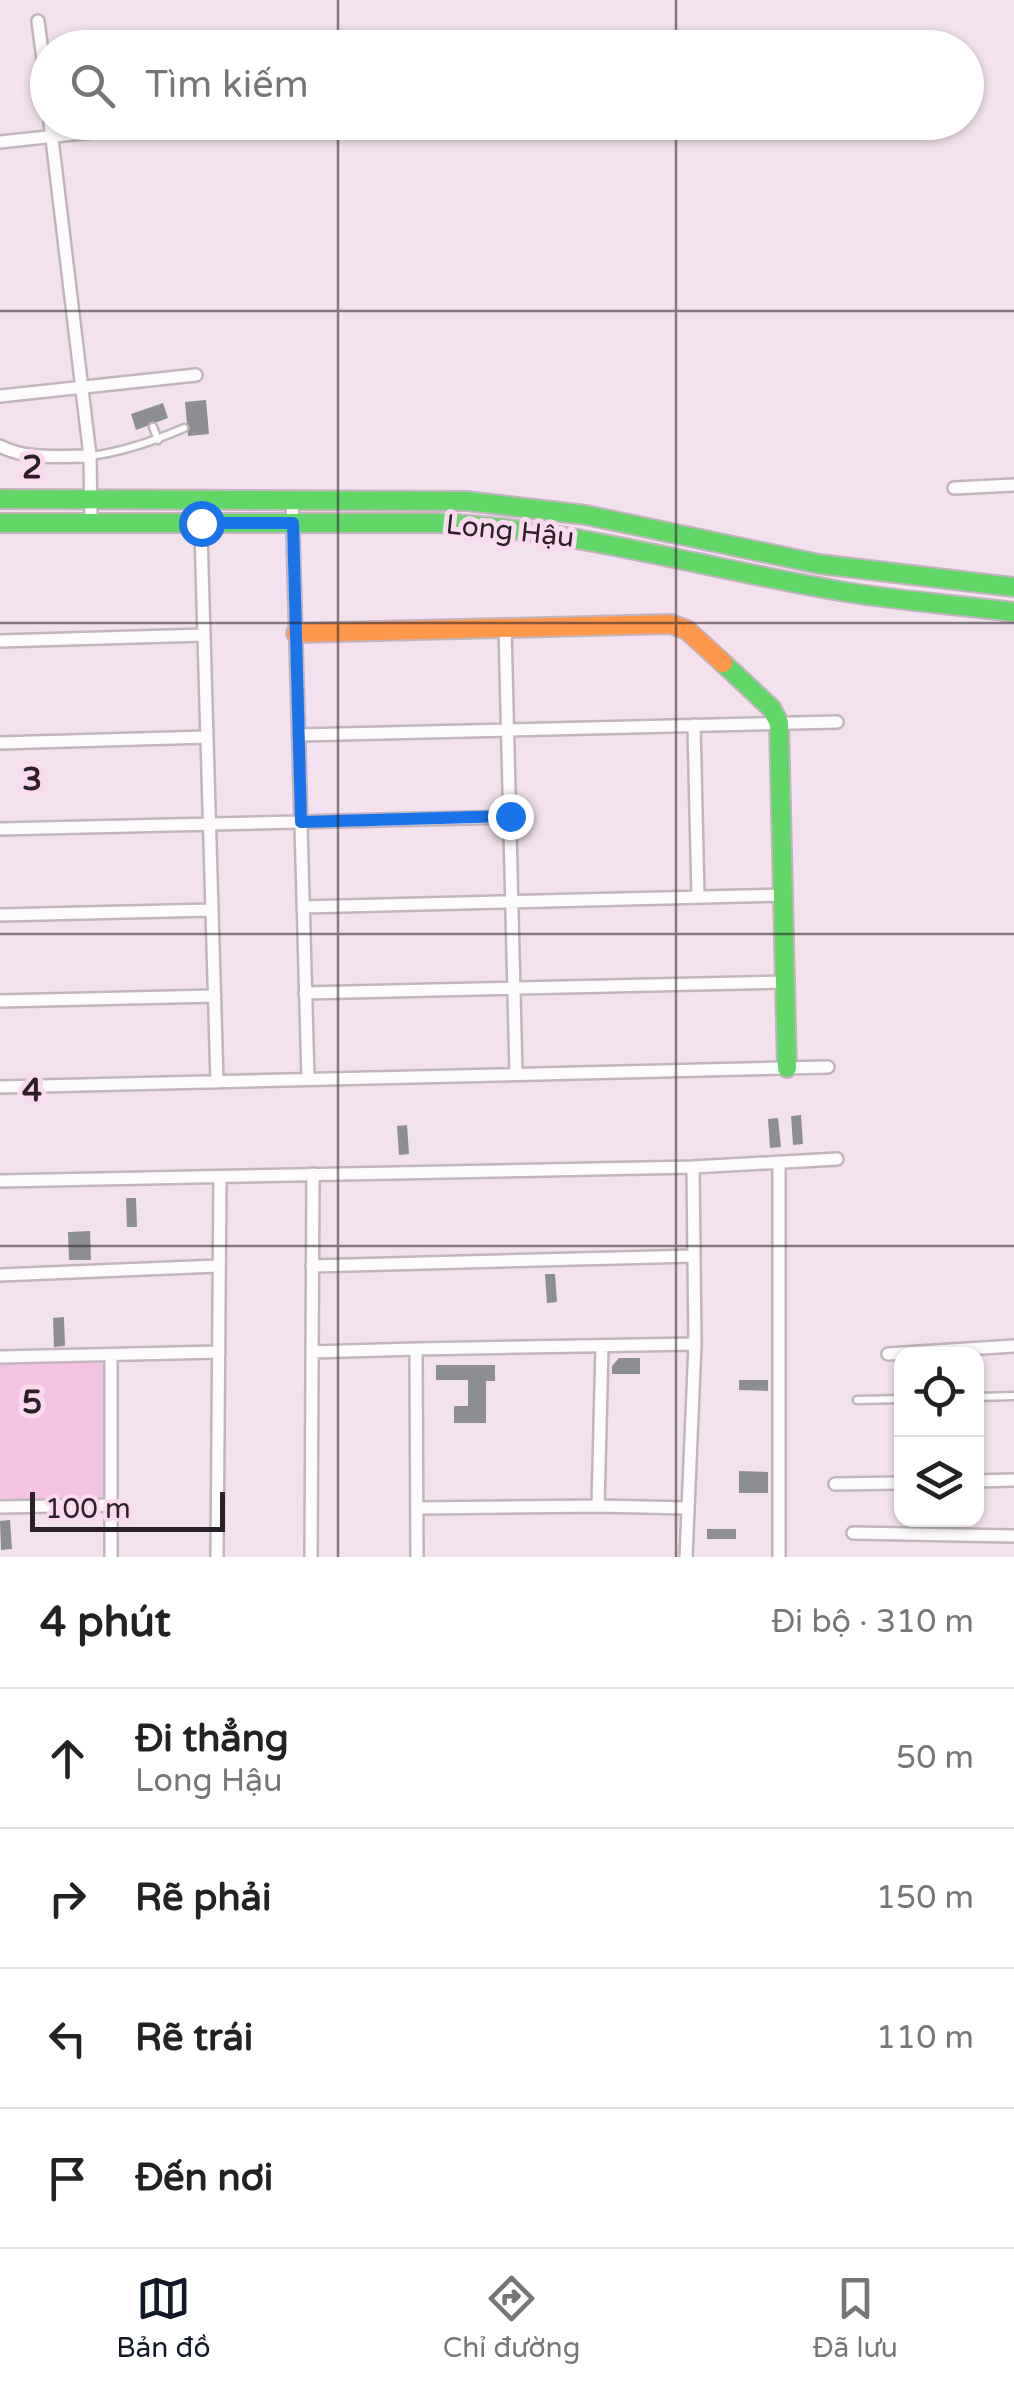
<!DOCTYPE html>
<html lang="vi">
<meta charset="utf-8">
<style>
body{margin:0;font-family:"Varela Round",sans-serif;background:#f6f6f6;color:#222}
.controls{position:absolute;right:30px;bottom:30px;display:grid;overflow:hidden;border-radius:20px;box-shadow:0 2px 8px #0004}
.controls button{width:90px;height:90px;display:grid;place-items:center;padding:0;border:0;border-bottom:2px solid #e0e0e0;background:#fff;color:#222;font:50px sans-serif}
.scale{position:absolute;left:30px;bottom:25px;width:195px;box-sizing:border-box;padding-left:10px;border:5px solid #2c2028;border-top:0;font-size:28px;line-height:35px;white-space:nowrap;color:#2c2028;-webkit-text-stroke:8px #fbdaf0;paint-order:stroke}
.stop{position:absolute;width:30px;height:30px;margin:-22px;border:8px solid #1a73e8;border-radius:50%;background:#fff}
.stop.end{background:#1a73e8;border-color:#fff;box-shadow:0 2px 10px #0008}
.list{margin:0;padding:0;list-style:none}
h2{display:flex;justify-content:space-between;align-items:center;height:130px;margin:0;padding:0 40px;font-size:42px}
h2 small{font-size:32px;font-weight:400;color:#767676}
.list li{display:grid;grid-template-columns:65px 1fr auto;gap:30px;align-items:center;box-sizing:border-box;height:140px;padding:0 40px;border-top:2px solid #e0e0e0}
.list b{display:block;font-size:38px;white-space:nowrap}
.list p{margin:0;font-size:32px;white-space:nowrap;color:#767676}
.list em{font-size:32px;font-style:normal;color:#767676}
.icon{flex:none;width:55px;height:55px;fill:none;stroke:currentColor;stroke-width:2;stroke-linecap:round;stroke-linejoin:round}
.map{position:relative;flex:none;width:1014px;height:1557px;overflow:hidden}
.search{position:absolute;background:#fff;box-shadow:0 2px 8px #0004;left:30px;right:30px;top:30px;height:110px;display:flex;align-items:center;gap:25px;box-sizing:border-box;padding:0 35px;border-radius:55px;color:#767676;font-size:38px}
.sheet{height:690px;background:#fff}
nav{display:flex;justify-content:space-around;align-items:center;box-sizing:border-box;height:140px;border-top:2px solid #e0e0e0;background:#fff;font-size:28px;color:#767676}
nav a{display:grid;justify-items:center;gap:5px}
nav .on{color:#111827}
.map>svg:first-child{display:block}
.green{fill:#f4c2e4}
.building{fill:#8d8e94}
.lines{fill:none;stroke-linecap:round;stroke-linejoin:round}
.lane-casing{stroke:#c3b5be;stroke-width:11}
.street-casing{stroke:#c3b5be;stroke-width:16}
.fast-casing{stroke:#c3b5be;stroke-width:22}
.slow-casing{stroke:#c3b5be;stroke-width:22}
.lane{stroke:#fdfbfc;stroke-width:6}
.street{stroke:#fdfbfc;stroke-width:11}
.fast{stroke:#63d668;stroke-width:18}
.slow{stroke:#ff974d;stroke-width:18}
.route{stroke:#1a73e8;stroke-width:12}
.grid{fill:none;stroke:#2c2028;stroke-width:2.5;stroke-opacity:0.55}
.labels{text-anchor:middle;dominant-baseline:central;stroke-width:10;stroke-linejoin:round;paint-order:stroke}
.street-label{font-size:28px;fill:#2c2028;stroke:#fbdaf0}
.grid-label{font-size:32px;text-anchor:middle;font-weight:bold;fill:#2c2028;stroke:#fbdaf0;stroke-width:10;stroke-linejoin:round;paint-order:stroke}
</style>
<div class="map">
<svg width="1014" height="1557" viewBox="0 0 1014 1557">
<rect width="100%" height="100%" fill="#f3e2ed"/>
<!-- green -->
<path class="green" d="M111 1356V1505L0 1507V1357Z"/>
<!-- building -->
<path class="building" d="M206 400 209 434 188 436 185 402Z
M163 403 168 418 136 430 131 414Z
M801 1115 803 1144 793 1145 791 1116Z
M778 1118 781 1147 770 1148 768 1119Z
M407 1125 409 1154 399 1155 397 1126Z
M126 1198H136L137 1227H127Z
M90 1231 91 1260H69L68 1232Z
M545 1274H555L557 1302 547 1303Z
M64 1317 65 1346 54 1347 53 1318Z
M619 1358H640V1374H612V1366Z
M436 1365H495V1381H486V1423H454V1406H468V1380H436Z
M739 1380H768V1391L739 1390Z
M739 1471 768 1472V1493H739Z
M10 1520 12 1549 1 1550 0 1521Z
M707 1529H736V1539H707Z"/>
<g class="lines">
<!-- lane casing -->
<g class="lane-casing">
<path id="lane" d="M153 427 158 440
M90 456C123 452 154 441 184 428
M976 1397 1014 1396
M857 1400 902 1399"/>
</g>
<!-- street casing -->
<g class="street-casing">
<path id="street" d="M38 21 48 98
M50 122 90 456 91 523
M0 142 175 123
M0 396 196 375
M0 446C26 460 61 456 90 456
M954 488 1014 485
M200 499 217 1082
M292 499 308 1079
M505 628 516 1074
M0 641 204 635
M694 725 698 897
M299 735 837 722
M0 743 207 737
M0 829 510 817
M303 907 783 895
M0 915 212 910
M305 993 785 982
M0 1001 215 996
M0 1087 828 1067
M0 1181 693 1167
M312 1266 694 1256
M0 1275 218 1266
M312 1352 416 1349
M888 1354 1014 1346
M0 1357 219 1352
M976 1481 1014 1480
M835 1484 902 1483
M598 1506 602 1346
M0 1507 111 1505
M418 1508 598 1506 687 1508
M853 1533 1014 1536
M111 1557V1356
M217 1557 220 1178
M311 1557 313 1174
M417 1557 416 1349 695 1344
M686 1557 695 1344 693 1167 837 1159
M779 1557V1162"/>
</g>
<!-- fast casing -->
<g class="fast-casing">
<path id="fast" d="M0 499 467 501 586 515 819 564 1014 587
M0 523H438C577 529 710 570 846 592 902 601 958 605 1014 612
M723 663 771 708 779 723 787 1068"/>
</g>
<!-- slow casing -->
<g class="slow-casing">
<path id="slow" d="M296 633 671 624 687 630 723 663"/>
</g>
<!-- lane -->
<use href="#lane" class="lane"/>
<!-- street -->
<use href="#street" class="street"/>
<!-- fast -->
<use href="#fast" class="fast"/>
<!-- slow -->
<use href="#slow" class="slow"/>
</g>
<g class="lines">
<!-- route -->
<path class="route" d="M201 523H293L301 822 510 816"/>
</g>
<!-- grid -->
<path class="grid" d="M338 0V48M676 0V48M338 122V1557M676 122V1557M0 311H1014M0 623H1014M0 934H1014M0 1246H1014"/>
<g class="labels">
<!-- street labels -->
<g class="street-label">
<text transform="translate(510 531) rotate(6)">Long Hậu</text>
</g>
</g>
<g class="grid-label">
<text x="32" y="478">2</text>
<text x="32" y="790">3</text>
<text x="32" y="1101">4</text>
<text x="32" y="1413">5</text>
</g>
</svg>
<div class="controls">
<button><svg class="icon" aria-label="locate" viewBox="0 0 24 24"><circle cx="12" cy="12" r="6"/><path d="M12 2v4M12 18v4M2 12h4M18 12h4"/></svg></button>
<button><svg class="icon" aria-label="layers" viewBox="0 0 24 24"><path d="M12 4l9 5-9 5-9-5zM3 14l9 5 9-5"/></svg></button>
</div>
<div class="scale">100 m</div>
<div class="stop" style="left:201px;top:523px"></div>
<div class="stop end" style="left:510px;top:816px"></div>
<div class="search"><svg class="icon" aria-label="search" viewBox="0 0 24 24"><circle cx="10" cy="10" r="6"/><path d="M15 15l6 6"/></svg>Tìm kiếm</div>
</div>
<section class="sheet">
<h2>4 phút<small>Đi bộ · 310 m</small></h2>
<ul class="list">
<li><svg class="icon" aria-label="ahead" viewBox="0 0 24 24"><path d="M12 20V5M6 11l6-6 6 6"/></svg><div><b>Đi thẳng</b><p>Long Hậu</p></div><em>50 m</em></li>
<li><svg class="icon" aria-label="right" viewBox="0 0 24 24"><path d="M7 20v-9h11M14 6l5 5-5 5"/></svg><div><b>Rẽ phải</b></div><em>150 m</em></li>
<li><svg class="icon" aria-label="left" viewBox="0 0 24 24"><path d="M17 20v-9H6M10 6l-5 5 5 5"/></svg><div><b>Rẽ trái</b></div><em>110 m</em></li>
<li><svg class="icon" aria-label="arrive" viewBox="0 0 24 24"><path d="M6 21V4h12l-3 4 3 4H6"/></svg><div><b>Đến nơi</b></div></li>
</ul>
</section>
<nav>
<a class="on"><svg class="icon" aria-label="map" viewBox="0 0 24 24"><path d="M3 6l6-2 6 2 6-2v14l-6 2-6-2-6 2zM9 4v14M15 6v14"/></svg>Bản đồ</a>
<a><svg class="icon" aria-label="directions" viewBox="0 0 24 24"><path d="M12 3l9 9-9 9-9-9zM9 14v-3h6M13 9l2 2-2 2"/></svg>Chỉ đường</a>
<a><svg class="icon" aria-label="saved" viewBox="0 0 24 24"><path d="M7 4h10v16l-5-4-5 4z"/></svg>Đã lưu</a>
</nav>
